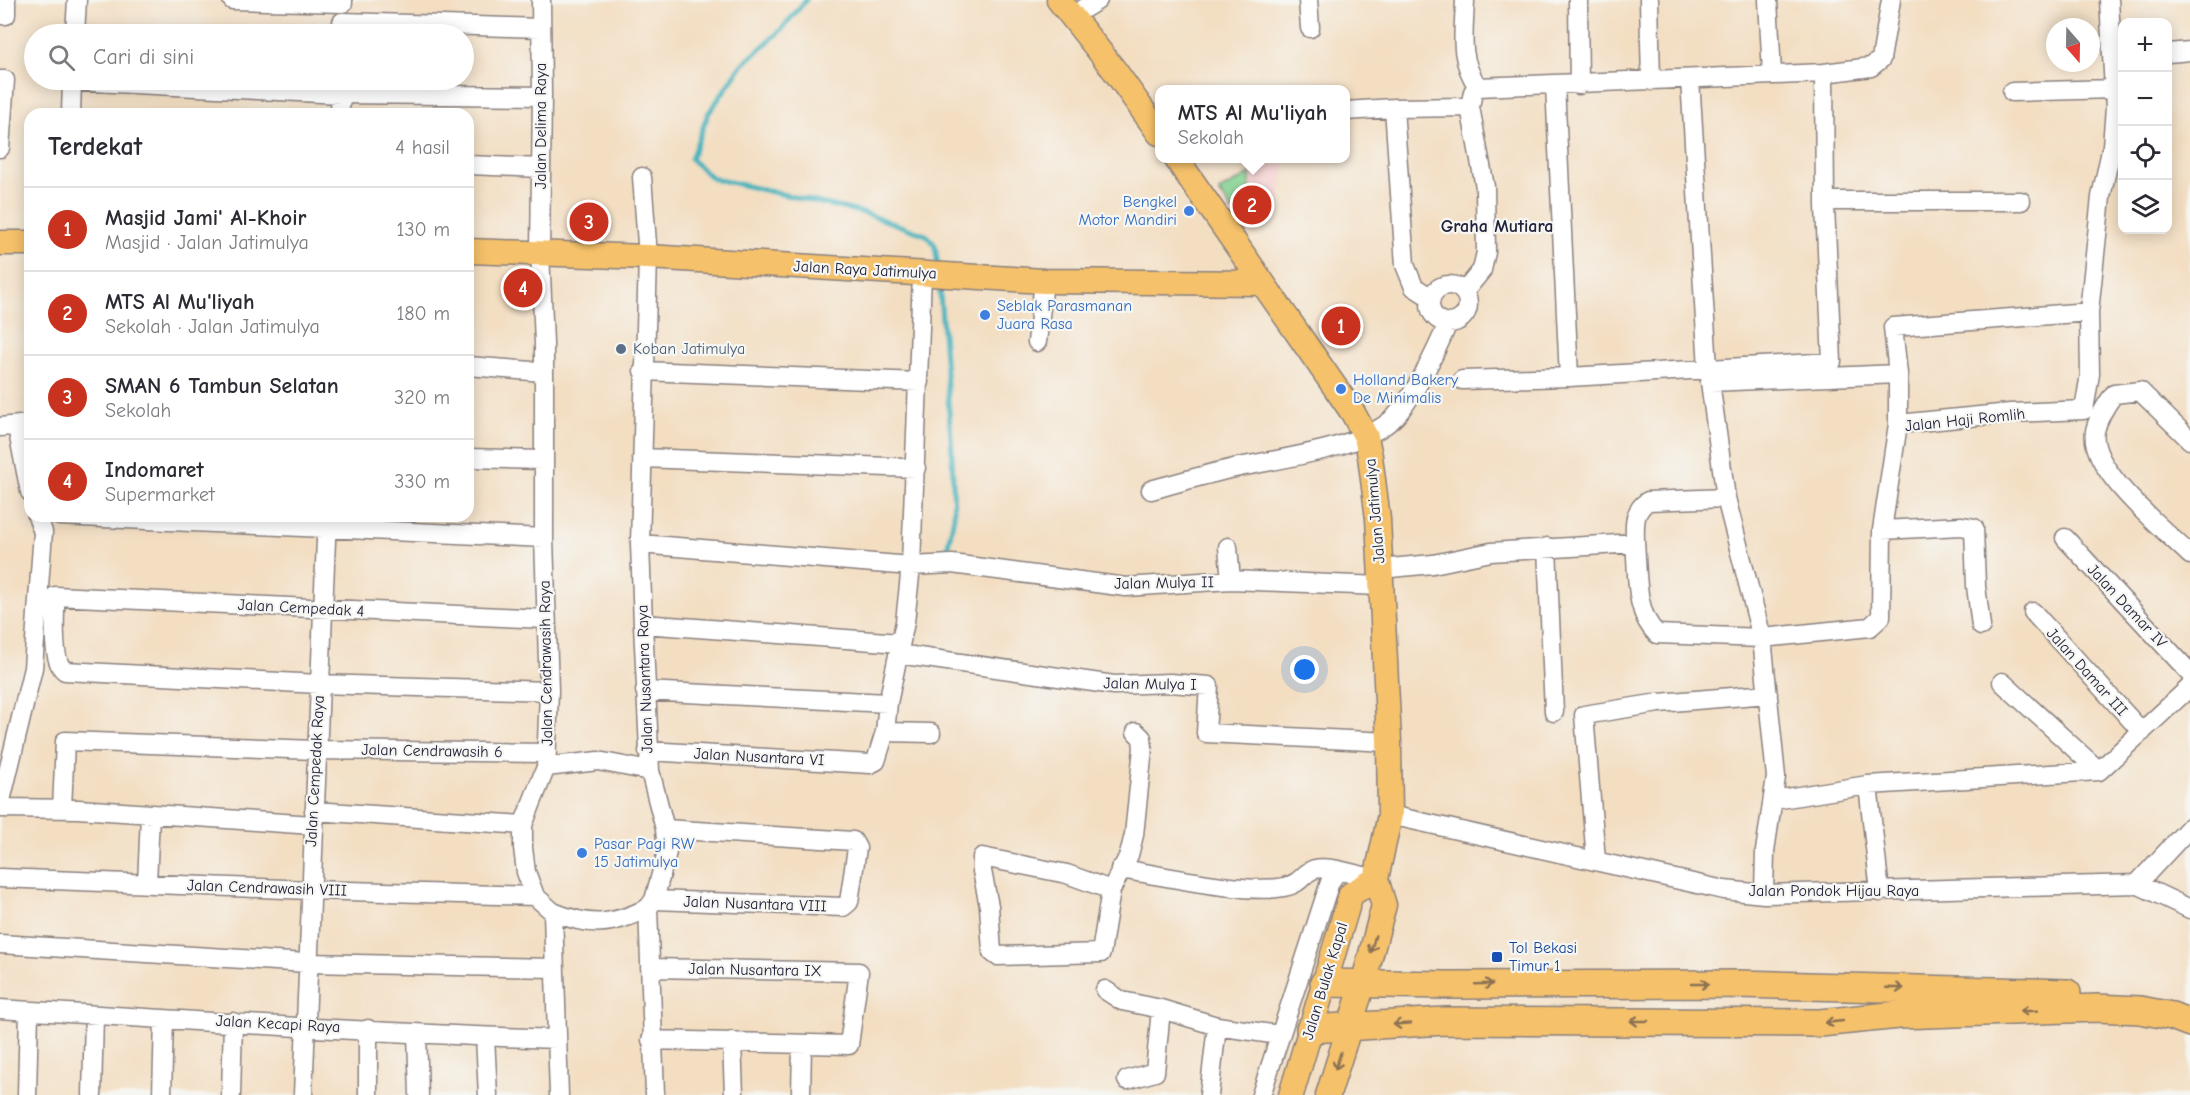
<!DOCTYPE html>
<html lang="id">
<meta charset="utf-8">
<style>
body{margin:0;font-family:"Comic Neue",sans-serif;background:#f7f7f7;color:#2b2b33}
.controls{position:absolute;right:18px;top:18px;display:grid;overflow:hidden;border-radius:12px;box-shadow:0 3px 15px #0003}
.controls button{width:54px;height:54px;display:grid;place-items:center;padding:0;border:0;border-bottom:2px solid #e1e1e2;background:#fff;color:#2b2b33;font:30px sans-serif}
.compass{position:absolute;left:2046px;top:18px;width:54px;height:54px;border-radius:50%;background:#fff;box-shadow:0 3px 15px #0003;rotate:160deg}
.you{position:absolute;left:1305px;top:670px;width:21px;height:21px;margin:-15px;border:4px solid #fff;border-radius:50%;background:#1a73e8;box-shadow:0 0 0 9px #1a73e833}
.badge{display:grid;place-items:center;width:39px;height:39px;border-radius:50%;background:#c8321e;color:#fff;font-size:20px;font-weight:700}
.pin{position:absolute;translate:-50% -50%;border:3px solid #fff;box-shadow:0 2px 6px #0006}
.popup{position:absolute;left:1155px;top:85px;width:195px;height:78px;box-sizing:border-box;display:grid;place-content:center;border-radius:12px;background:#fff;filter:drop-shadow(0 2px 4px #0005);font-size:20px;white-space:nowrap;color:#7c7c81}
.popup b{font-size:22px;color:#2b2b33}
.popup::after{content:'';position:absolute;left:50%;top:100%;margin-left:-12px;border:12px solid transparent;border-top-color:#fff}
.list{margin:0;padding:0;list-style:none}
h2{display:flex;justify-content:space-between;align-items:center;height:78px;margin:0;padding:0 24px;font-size:26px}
h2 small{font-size:20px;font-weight:400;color:#7c7c81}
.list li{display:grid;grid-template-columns:39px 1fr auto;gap:18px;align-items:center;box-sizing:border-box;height:84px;padding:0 24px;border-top:2px solid #e1e1e2}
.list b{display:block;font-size:22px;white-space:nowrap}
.list p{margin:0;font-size:20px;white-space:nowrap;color:#7c7c81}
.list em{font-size:20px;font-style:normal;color:#7c7c81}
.icon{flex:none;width:33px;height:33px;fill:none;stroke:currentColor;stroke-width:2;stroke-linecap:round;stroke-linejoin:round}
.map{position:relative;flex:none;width:2190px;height:1095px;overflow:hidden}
.search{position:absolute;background:#fff;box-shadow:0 3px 15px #0003;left:24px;top:24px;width:450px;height:66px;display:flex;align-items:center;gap:15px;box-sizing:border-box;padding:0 21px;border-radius:33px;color:#7c7c81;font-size:22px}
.panel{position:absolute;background:#fff;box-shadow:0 3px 15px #0003;left:24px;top:108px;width:450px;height:414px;border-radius:18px}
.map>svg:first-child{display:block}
.built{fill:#f7cfd0}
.green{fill:#84d18f;stroke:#537a65;stroke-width:1.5}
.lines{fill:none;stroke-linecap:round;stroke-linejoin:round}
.stream{stroke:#44b3be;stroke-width:5}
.minor-casing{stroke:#8a807e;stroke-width:21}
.major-casing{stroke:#8a807e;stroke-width:27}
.highway-casing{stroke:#8a807e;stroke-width:30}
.minor{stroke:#fff;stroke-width:18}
.major{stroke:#f5c16b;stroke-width:24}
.highway{stroke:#f5c16b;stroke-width:27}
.oneway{stroke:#8c7253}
.shop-dot{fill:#3f7fe0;stroke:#f6f6f2;stroke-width:2}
.service-dot{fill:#5c6f8a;stroke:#f6f6f2;stroke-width:2}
.transit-dot{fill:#1a4fb4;stroke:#f6f6f2;stroke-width:2}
.labels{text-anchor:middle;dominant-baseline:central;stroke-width:4.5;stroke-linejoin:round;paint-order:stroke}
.street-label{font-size:16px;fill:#22223b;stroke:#f6f6f2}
.shop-label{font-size:16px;fill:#366cbe;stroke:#f6f6f2;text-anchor:start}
.service-label{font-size:16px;fill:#4e5e75;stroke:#f6f6f2;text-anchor:start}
.transit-label{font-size:16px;fill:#164399;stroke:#f6f6f2;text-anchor:start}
.neighbourhood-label{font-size:18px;font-weight:bold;fill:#22223b;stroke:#f6f6f2}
</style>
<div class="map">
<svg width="2190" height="1095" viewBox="0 0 2190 1095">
<rect width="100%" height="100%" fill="#f6f6f2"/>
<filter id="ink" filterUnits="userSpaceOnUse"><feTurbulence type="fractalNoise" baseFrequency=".0167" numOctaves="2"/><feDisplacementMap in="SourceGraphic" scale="12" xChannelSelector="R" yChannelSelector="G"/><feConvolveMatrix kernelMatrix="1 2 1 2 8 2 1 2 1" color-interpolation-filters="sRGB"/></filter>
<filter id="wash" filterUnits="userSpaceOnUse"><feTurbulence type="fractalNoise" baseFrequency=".008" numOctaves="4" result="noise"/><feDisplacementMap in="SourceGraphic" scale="24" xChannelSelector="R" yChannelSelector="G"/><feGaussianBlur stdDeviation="1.35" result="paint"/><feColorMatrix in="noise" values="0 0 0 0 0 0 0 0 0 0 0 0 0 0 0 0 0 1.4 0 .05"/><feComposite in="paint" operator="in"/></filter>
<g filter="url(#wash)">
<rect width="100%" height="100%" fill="#f3dec2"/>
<!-- built -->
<path class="built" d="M1284 163 1278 221 1237 228 1217 190 1251 172 1253 166Z"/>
<!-- green -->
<path class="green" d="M1250 174V208L1232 212 1219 191Z"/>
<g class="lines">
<!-- stream -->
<path class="stream" d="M806 0 780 31 742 65 708 114 691 159 712 178 864 213 926 235 935 245 938 268
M939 280 952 451 954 516 946 555"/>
</g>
</g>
<g filter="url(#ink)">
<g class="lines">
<!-- minor casing -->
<g class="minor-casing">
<path id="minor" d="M232 0 343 3
M541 0 542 96 540 252 544 343V538L549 691 546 767 523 825V848L526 872 535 896 553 912 559 1095
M1308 0 1310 28
M1465 0C1464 34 1458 58 1478 87
M1578 0 1579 85
M1649 0 1651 81
M1768 0 1772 74
M0 15H6V0
M1072 16 1098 0
M342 22 541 28
M75 34 77 0
M2168 53 2190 51
M1690 79 1708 368
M0 80H5L0 148
M72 81 341 94 542 96
M1555 85 1569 377
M2012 92 2114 89
M1345 111 1394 108
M71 114 72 80
M340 114 341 80
M468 165 541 168
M642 177 648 257 640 544 643 624 650 771 665 829 667 852 654 900 648 908 655 1095
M1826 201H2021
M1430 304a19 19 0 1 1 38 0a19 19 0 1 1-38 0Z
M1464 292 1482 270 1486 252 1485 187 1470 107 1473 92 1478 87 1824 73 1871 67 1881 59 1891 0
M1430 297 1414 287 1405 265 1394 108 1470 107
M1037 342 1044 281
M468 366 544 372
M643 371 919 382
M1898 374 1893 327 2089 312
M1462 380 1569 377 1832 362 1825 206 1824 73
M0 427 30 424
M17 427 30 492
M2190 440 2140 391 2114 394C2106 405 2098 417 2095 431 2088 470 2165 530 2190 555
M468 458 543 460
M642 458 916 468
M1151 490C1177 483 1203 475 1230 469 1274 459 1372 449 1400 411 1420 385 1435 354 1448 323
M59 516 544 538
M1882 530 1961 526 1974 528 1976 586 1981 626
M2065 538 2190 673
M1635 543C1638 572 1634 613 1657 634L1762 638 1726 498 1710 382 1898 374V424
M640 544 911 566 922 274
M1228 547 1231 580
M1547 547 1554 712
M1380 569 1433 564 1491 552 1635 543C1635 526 1632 512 1648 501L1726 498
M2033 612 2142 732
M546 619 55 596C56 613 50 661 65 671L319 684 549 691
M643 624 900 643
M898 654 1114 685 1170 683 1209 686 1206 733 1389 742
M2002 682 2099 771
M645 691 888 703
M885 732 931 733
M648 751 870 764 876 761 885 732 888 703 905 622 911 566 952 564 1126 587 1231 580 1381 586
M546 767 598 761 650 771
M1868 785 1880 892
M1774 800 1868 785 2099 771 2190 687
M0 805 33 668 43 532 37 516
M0 808 78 809 313 825
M62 809 65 741 316 750 547 753
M314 811 523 825
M1390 815 1724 890 1764 894 2137 884 2190 827
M1596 860 1584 715 1659 703 1768 694
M1120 869C1162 875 1245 895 1284 887 1310 882 1300 862 1338 870
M0 878 310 890 535 896
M147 884 150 815
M2137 884 2190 909
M1111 890 1067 874 982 857V871L989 906 992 952 997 956 1101 953 1111 890 1129 855 1134 835 1143 748 1142 738 1136 732
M1764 894 1765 851 1776 777 1762 638 1870 627 1881 617 1882 530 1898 424 2010 413 2084 410 2090 374 2089 312 2101 197 2112 146 2115 108 2109 0
M654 900 843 907 849 902 857 848 853 841 665 829
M553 912C590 927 611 926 648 908
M0 944 307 963 554 968
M650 968 859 972 849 1045 651 1040
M1105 990 1122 1001 1161 1009 1217 1026 1279 1035
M0 1009C185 1020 370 1033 556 1039
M368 1029V1095
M417 1034 419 1095
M485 1037 488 1095
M732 1041 734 1095
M1127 1080 1155 1072 1161 1009
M27 1095 29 1011
M92 1095 94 1017
M162 1095 164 1019
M231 1095 233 1022
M303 1095 327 516
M801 1095 802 1045
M1209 1095 1217 1026
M1261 1095 1330 882 1338 870 1376 879"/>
</g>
<!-- major casing -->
<g class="major-casing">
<path id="major" d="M1059 0 1115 71 1159 133
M1176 158 1353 413 1366 437 1370 456 1378 519 1389 742 1390 815 1376 879 1384 905 1363 984 1328 1095
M0 243H30
M468 251 648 257 1044 281 1262 283
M1291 1095 1351 894 1376 879"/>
</g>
<!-- highway casing -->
<g class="highway-casing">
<path id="highway" d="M1324 983 1447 985 1738 984 2067 993
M1310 1029 1445 1021 1820 1023 1899 1015 2097 1008 2140 1010 2172 1016 2190 1023"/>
</g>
<!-- minor -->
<use href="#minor" class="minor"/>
<!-- major -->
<use href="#major" class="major"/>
<!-- highway -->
<use href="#highway" class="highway"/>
</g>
<!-- one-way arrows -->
<defs><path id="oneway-shaft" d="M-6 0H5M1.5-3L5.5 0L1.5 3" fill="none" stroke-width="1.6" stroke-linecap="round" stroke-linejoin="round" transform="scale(1.5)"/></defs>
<g class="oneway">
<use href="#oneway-shaft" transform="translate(1373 944) rotate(105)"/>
<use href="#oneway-shaft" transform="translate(1484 984) rotate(-2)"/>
<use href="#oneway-shaft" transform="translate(1700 984)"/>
<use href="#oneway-shaft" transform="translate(1895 988) rotate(2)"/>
<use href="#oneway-shaft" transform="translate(2029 1011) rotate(178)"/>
<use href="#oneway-shaft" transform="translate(1639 1021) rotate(-180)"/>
<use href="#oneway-shaft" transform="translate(1834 1022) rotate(174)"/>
<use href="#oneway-shaft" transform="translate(1402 1024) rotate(176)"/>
<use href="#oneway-shaft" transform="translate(1338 1061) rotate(107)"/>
</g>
</g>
<!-- markers -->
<g class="shop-dot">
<circle cx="1189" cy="211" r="6"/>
<circle cx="985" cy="315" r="6"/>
<circle cx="1341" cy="389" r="6"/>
<circle cx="582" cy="853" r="6"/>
</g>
<circle class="service-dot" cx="621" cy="349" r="6"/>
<rect class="transit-dot" x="1491" y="951" width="12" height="12" rx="3"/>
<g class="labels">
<!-- street labels -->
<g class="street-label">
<text transform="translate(541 126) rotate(-90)">Jalan Delima Raya</text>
<text transform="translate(865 270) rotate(3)">Jalan Raya Jatimulya</text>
<text transform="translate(1965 420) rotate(-6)">Jalan Haji Romlih</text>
<text transform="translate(1375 511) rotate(-95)">Jalan Jatimulya</text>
<text transform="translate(1164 583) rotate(-1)">Jalan Mulya II</text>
<text transform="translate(2127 606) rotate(47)">Jalan Damar IV</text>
<text transform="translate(301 608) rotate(3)">Jalan Cempedak 4</text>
<text transform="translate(546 663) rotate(-91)">Jalan Cendrawasih Raya</text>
<text transform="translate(2087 672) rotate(48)">Jalan Damar III</text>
<text transform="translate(645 679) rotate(-92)">Jalan Nusantara Raya</text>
<text transform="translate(1150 684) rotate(1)">Jalan Mulya I</text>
<text transform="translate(432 751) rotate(1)">Jalan Cendrawasih 6</text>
<text transform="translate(759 757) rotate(3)">Jalan Nusantara VI</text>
<text transform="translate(315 771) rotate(-87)">Jalan Cempedak Raya</text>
<text transform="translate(267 888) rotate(2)">Jalan Cendrawasih VIII</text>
<text x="1834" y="891">Jalan Pondok Hijau Raya</text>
<text transform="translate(755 904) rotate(2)">Jalan Nusantara VIII</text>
<text transform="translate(755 970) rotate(1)">Jalan Nusantara IX</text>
<text transform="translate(1325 981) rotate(-73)">Jalan Bulak Kapal</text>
<text transform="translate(278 1024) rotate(3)">Jalan Kecapi Raya</text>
</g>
<!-- shop labels -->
<g class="shop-label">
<text x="1177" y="202" text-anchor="end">Bengkel<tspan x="1177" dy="18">Motor Mandiri</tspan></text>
<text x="997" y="306">Seblak Parasmanan<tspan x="997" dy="18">Juara Rasa</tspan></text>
<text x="1353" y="380">Holland Bakery<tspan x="1353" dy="18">De Minimalis</tspan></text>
<text x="594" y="844">Pasar Pagi RW<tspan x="594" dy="18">15 Jatimulya</tspan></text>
</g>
<!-- service labels -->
<g class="service-label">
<text x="633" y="349">Koban Jatimulya</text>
</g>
<!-- transit labels -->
<g class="transit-label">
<text x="1509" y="948">Tol Bekasi<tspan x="1509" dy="18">Timur 1</tspan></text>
</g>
<!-- neighbourhood labels -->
<g class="neighbourhood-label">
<text x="1497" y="226">Graha Mutiara</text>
</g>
</g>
</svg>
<div class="controls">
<button>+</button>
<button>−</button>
<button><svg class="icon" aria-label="locate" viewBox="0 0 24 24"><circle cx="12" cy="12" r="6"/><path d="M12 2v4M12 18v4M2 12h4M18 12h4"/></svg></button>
<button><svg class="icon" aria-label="layers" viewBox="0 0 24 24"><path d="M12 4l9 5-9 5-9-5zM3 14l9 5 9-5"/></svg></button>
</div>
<svg class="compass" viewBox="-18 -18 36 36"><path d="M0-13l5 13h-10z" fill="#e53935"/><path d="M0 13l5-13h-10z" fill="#7c7c81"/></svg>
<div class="you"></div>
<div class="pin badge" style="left:1341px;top:326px">1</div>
<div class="pin badge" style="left:1252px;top:205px">2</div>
<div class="popup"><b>MTS Al Mu'liyah</b>Sekolah</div>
<div class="pin badge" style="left:589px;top:222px">3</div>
<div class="pin badge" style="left:523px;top:288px">4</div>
<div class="search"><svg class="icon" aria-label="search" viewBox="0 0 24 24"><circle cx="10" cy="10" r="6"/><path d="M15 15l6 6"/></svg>Cari di sini</div>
<section class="panel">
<h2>Terdekat<small>4 hasil</small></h2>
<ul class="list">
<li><span class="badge">1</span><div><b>Masjid Jami' Al-Khoir</b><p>Masjid · Jalan Jatimulya</p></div><em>130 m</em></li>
<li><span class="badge">2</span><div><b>MTS Al Mu'liyah</b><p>Sekolah · Jalan Jatimulya</p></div><em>180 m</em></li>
<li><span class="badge">3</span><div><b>SMAN 6 Tambun Selatan</b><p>Sekolah</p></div><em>320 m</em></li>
<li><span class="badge">4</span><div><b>Indomaret</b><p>Supermarket</p></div><em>330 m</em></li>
</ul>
</section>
</div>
